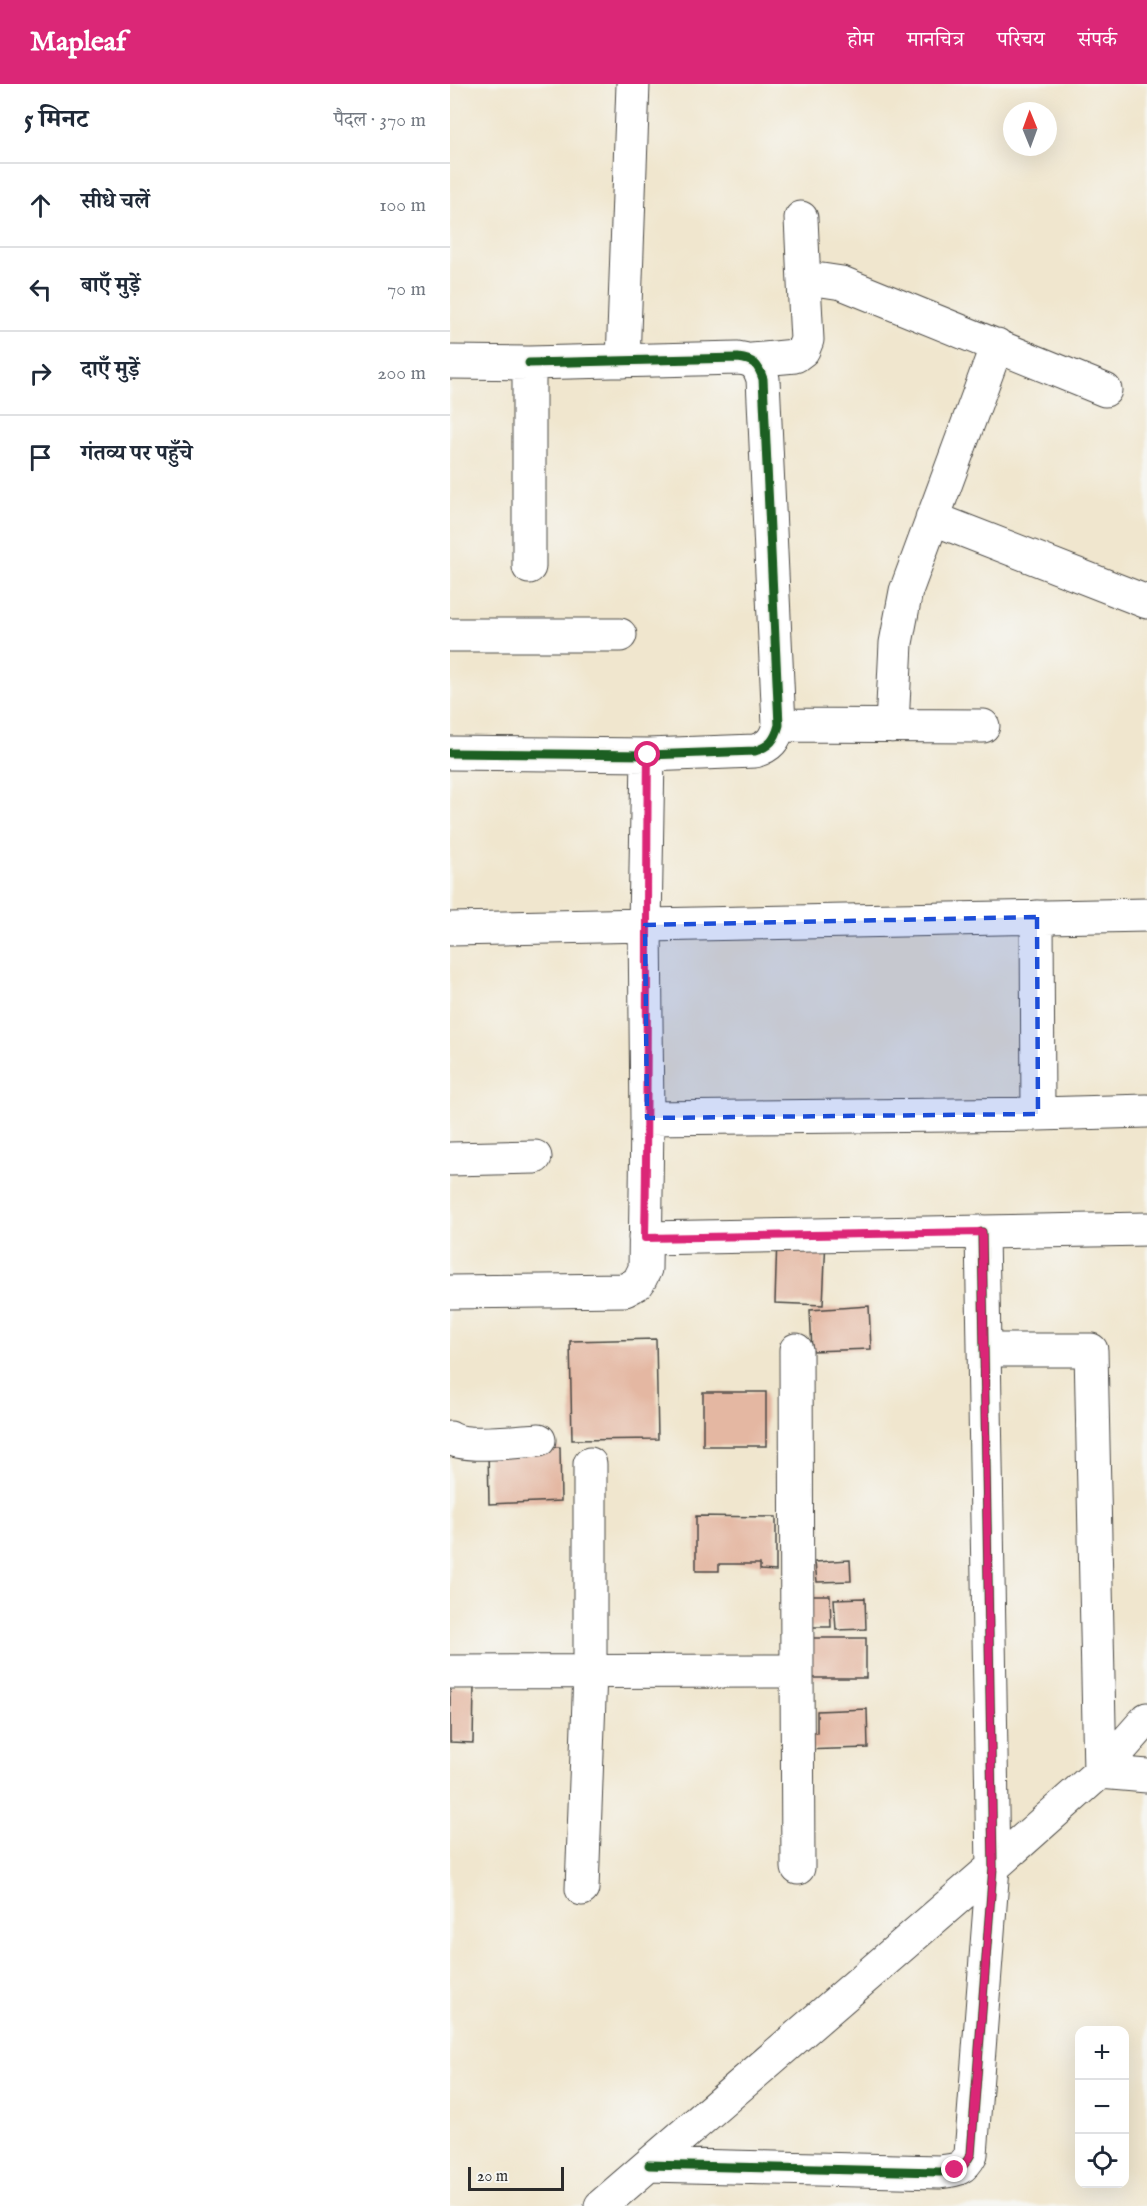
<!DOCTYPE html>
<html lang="hi">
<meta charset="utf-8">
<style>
body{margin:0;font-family:"IM FELL English","Noto Serif Devanagari",serif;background:#f6f6f7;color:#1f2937}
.controls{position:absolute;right:18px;bottom:18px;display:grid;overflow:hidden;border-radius:12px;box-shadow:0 6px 24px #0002}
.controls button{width:54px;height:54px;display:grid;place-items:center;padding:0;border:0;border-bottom:2px solid #e0e1e3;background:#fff;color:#1f2937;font:30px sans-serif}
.compass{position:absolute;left:553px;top:18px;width:54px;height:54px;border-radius:50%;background:#fff;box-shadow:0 6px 24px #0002;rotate:359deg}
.scale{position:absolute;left:18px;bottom:15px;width:96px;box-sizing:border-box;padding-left:6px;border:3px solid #2b2b2b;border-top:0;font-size:16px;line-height:21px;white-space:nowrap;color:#2b2b2b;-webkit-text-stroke:4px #f6f6f2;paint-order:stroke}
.stop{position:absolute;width:18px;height:18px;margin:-14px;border:4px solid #db2777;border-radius:50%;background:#fff}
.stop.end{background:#db2777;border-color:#fff;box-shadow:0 2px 6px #0008}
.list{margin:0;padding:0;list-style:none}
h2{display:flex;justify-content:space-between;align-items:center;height:78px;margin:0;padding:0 24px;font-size:26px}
h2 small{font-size:20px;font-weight:400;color:#747a83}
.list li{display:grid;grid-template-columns:39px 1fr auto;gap:18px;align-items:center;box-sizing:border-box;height:84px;padding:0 24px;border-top:2px solid #e0e1e3}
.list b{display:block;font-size:22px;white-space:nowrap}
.list em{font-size:20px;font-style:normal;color:#747a83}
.icon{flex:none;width:33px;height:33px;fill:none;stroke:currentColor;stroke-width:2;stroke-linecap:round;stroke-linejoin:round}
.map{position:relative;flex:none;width:697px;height:2122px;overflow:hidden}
header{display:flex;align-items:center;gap:36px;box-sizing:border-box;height:84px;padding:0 30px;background:#db2777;color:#fff}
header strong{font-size:28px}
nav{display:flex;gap:33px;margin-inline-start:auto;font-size:21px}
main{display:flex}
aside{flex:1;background:#fff}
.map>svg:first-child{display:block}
.building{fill:#e4b7a2}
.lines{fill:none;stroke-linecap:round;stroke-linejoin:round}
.minor-casing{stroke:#494743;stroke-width:35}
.minor{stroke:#fff;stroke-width:33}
.cycleway-casing{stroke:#f6f6f2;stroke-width:13}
.cycleway{stroke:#1b5e20;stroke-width:9}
.route{stroke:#db2777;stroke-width:8}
.marked{fill:#1d4ed8;fill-opacity:0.2;stroke:#1d4ed8;stroke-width:4.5;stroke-dasharray:12 8;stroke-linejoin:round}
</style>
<header>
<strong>Mapleaf</strong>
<nav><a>होम</a><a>मानचित्र</a><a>परिचय</a><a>संपर्क</a></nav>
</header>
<main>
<aside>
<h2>5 मिनट<small>पैदल · 370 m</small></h2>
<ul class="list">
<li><svg class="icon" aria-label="ahead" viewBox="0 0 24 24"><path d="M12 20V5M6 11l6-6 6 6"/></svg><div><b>सीधे चलें</b></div><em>100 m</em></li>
<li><svg class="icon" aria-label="left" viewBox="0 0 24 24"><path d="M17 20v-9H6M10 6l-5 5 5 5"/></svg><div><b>बाएँ मुड़ें</b></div><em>70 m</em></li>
<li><svg class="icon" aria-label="right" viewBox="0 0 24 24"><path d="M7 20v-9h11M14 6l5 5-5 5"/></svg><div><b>दाएँ मुड़ें</b></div><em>200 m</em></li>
<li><svg class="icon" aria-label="arrive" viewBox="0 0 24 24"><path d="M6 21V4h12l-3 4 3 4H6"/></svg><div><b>गंतव्य पर पहुँचे</b></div></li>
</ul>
</aside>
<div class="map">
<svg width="697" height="2122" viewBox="0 0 697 2122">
<rect width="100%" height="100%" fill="#f6f6f2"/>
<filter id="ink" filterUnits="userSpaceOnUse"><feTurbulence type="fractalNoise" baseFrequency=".0167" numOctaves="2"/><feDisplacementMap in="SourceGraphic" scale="12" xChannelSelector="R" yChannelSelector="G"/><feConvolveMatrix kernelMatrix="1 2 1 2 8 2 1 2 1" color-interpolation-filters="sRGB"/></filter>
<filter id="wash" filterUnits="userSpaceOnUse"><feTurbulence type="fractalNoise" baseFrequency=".008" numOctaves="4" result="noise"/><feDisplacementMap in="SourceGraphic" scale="24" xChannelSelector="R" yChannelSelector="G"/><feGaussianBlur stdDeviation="1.35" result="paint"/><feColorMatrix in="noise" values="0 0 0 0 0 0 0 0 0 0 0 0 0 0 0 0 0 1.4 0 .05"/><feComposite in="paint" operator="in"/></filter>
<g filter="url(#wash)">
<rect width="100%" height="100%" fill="#f0e6ce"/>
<g id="blocks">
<!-- building -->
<path class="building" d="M327 1152 376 1154 373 1221 325 1219Z
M419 1222 421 1265 362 1267 360 1226Z
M206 1255 208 1355 122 1356 120 1257Z
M253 1308H316V1362H253Z
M110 1363 111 1417 39 1420 38 1365Z
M246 1432 326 1433V1487L310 1486V1480H269V1487H246Z
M400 1476 401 1497 367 1498 365 1478Z
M360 1511H380L381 1543H360Z
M415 1514 416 1545 386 1546 384 1515Z
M359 1554H416V1594H360Z
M0 1602 24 1603 23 1659 0 1658Z
M417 1625 418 1664 350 1666 349 1650 367 1649V1627Z"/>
</g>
</g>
<g filter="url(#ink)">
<use href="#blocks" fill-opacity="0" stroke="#494743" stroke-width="1.5"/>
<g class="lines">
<!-- minor casing -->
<g class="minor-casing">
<path id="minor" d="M351 134 354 199
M302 276 345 272 353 266 357 256 354 199 372 196 392 199 655 306
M173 277 183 0
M0 278 79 279V483
M482 434 697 518
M0 551H170
M329 641 533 642
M442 642 446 559 456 507 547 261
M0 669 198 671 305 667C320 662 325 656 329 641L313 295C308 280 304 276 288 274L79 279
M587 833 588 1030
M0 845 697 831
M197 1034 588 1030 697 1027
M0 1075 85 1073
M195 1154 697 1145
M0 1208 175 1206 188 1199 195 1185 197 1034 195 841 198 671
M534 1266H641L650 1688 697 1692
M0 1354C15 1364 69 1357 89 1356
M347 1587 348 1784
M0 1588 347 1587 346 1266
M132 1805 140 1588V1380
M199 2081 489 2088C506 2086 513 2086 521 2070L543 1783 532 1148
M151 2122 543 1783 650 1688 697 1635"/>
</g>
<!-- minor -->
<use href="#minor" class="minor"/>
<!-- cycleway casing -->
<g class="cycleway-casing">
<path id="cycleway" d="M0 669 198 671 305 667C320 662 325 656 329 641L313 295C308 280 304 276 288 274L79 279
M199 2081 489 2088C506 2086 513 2086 521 2070L543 1783 532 1148"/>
</g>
<!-- cycleway -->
<use href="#cycleway" class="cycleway"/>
</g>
</g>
<g class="lines" filter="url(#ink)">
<!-- route -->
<path class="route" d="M198 671C196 832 198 993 195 1154L532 1148 543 1783 521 2070 515 2080 505 2086"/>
</g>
<!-- marked area -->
<path class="marked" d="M587 833 588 1030 197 1034 195 841Z"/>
</svg>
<div class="controls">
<button>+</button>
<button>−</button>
<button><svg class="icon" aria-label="locate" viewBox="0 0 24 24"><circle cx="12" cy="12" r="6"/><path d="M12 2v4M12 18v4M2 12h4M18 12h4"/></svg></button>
</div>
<svg class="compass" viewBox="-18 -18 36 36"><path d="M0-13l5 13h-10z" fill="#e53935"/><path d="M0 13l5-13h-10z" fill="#747a83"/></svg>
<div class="scale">20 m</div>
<div class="stop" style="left:198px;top:671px"></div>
<div class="stop end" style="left:505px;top:2086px"></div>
</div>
</main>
